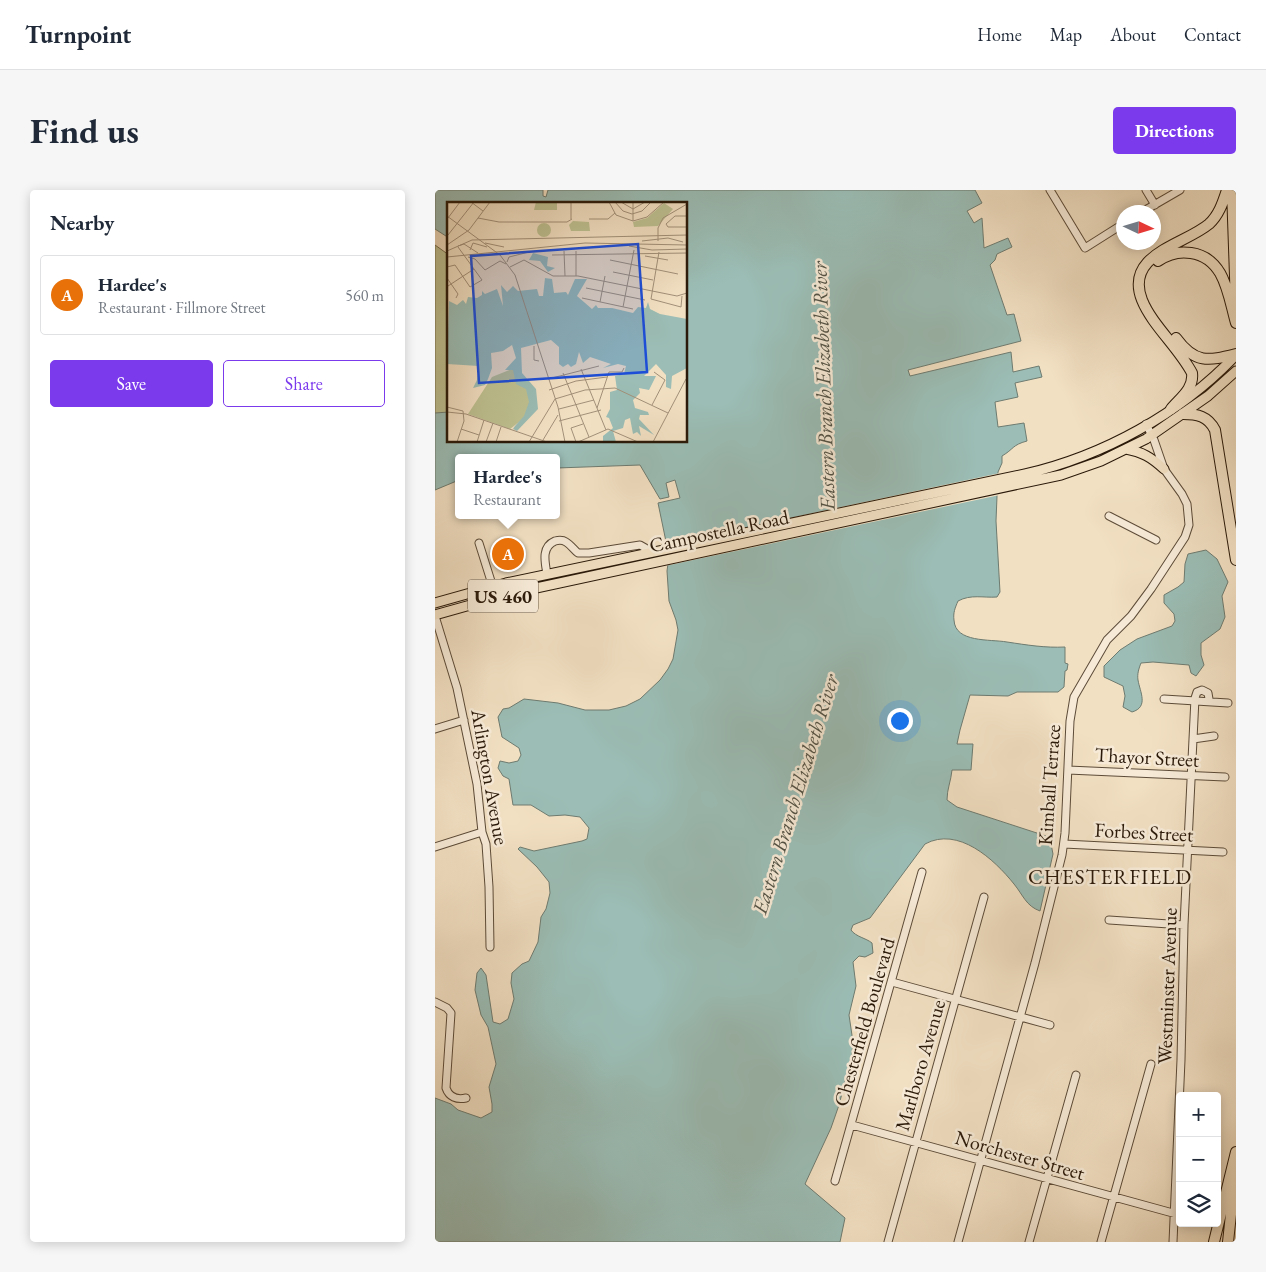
<!DOCTYPE html>
<meta charset="utf-8">
<style>
body{margin:0;font-family:"EB Garamond",serif;background:#f6f6f7;color:#1f2937}
.controls{position:absolute;right:15px;bottom:15px;display:grid;overflow:hidden;border-radius:5px;box-shadow:0 2px 12px #0003}
.controls button{width:45px;height:45px;display:grid;place-items:center;padding:0;border:0;border-bottom:1px solid #e0e1e3;background:#fff;color:#1f2937;font:25px sans-serif}
.compass{position:absolute;left:681px;top:15px;width:45px;height:45px;border-radius:50%;background:#fff;box-shadow:0 2px 12px #0003;rotate:94deg}
.you{position:absolute;left:464px;top:530px;width:18px;height:18px;margin:-12px;border:4px solid #fff;border-radius:50%;background:#1a73e8;box-shadow:0 0 0 8px #1a73e833}
.badge{display:grid;place-items:center;width:32px;height:32px;border-radius:50%;background:#7c3aed;color:#fff;font-size:16px;font-weight:700}
.pin{position:absolute;translate:-50% -50%;border:2px solid #fff;box-shadow:0 1px 5px #0006}
.popup{position:absolute;left:20px;top:264px;width:105px;height:65px;box-sizing:border-box;display:grid;place-content:center;border-radius:5px;background:#fff;filter:drop-shadow(0 1px 4px #0005);font-size:16px;white-space:nowrap;color:#747a83}
.popup b{font-size:19px;color:#1f2937}
.popup::after{content:'';position:absolute;left:50%;top:100%;margin-left:-10px;border:10px solid transparent;border-top-color:#fff}
.list{margin:0;padding:0;list-style:none}
h2{display:flex;justify-content:space-between;align-items:center;height:65px;margin:0;padding:0 20px;font-size:21px}
h2 small{font-size:16px;font-weight:400;color:#747a83}
.list li{display:grid;grid-template-columns:32px 1fr auto;gap:15px;align-items:center;box-sizing:border-box;height:80px;margin:0 10px 10px;padding:0 10px;border:1px solid #e0e1e3;border-radius:5px}
.list b{display:block;font-size:19px;white-space:nowrap}
.list p{margin:0;font-size:16px;white-space:nowrap;color:#747a83}
.list em{font-size:16px;font-style:normal;color:#747a83}
.actions{display:flex;gap:10px;padding:15px 20px}
.actions a{flex:1;padding:11px 0;border:1px solid #7c3aed;border-radius:5px;text-align:center;font-size:18px;color:#7c3aed}
.actions .main{background:#7c3aed;color:#fff}
.icon{flex:none;width:28px;height:28px;fill:none;stroke:currentColor;stroke-width:2;stroke-linecap:round;stroke-linejoin:round}
.map{position:relative;flex:none;width:801px;height:1052px;overflow:hidden;border-radius:5px}
header{display:flex;align-items:center;gap:30px;box-sizing:border-box;height:70px;padding:0 25px;background:#fff;border-bottom:1px solid #e0e1e3}
header strong{font-size:24px}
nav{display:flex;gap:28px;margin-inline-start:auto;font-size:18px}
.intro{display:flex;align-items:center;justify-content:space-between;box-sizing:border-box;height:120px;padding:0 30px}
h1{margin:0;font-size:35px}
.button{padding:12px 22px;border-radius:5px;background:#7c3aed;color:#fff;font-size:18px;font-weight:700}
main{display:flex;gap:30px;padding:0 30px}
aside{flex:1;background:#fff;border-radius:5px;box-shadow:0 2px 12px #0003}
.map>svg:first-child{display:block}
.green{fill:#bec192;stroke:#746d4e}
.water{fill:#9bbdb5;stroke:#6e7b70}
.pier{fill:#f2e0c3}
.lines{fill:none;stroke-linecap:round;stroke-linejoin:round}
.minor-casing{stroke:#5c4b38;stroke-width:9}
.major-casing{stroke:#2a1909;stroke-width:11}
.highway-casing{stroke:#2a1909;stroke-width:12}
.minor{stroke:#f7ebd8;stroke-width:7}
.major{stroke:#f2e0c3;stroke-width:9}
.highway{stroke:#f2e0c3;stroke-width:10}
.labels{text-anchor:middle;dominant-baseline:central;stroke-width:5;stroke-linejoin:round;paint-order:stroke}
.shield{fill:#f7ebd8;stroke:#685847;stroke-width:1}
.shield-label{font-size:19px;font-weight:bold;fill:#2a1909}
.street-label{font-size:20px;fill:#2a1909;stroke:#f7ebd8}
.water-label{font-size:21px;font-style:italic;fill:#525245;stroke:#f7ebd8}
.neighbourhood-label{font-size:21px;letter-spacing:1px;fill:#2a1909;stroke:#f7ebd8}
.inset-road{fill:none;stroke:#a29079;stroke-width:1}
.view{fill:#1d4ed8;fill-opacity:0.15;stroke:#1d4ed8;stroke-width:2.5}
.inset-edge{fill:none;stroke:#2a1909;stroke-width:2.5}
</style>
<header>
<strong>Turnpoint</strong>
<nav><a>Home</a><a>Map</a><a>About</a><a>Contact</a></nav>
</header>
<div class="intro"><h1>Find us</h1><a class="button">Directions</a></div>
<main>
<aside>
<h2>Nearby<small></small></h2>
<ul class="list">
<li><span class="badge" style="background:#e8710a">A</span><div><b>Hardee's</b><p>Restaurant · Fillmore Street</p></div><em>560 m</em></li>
</ul>
<div class="actions"><a class="main">Save</a><a>Share</a></div>
</aside>
<div class="map">
<svg width="801" height="1052" viewBox="0 0 801 1052">
<rect width="100%" height="100%" fill="#f2e0c3"/>
<filter id="stains"><feTurbulence type="fractalNoise" baseFrequency=".004" numOctaves="4"/><feColorMatrix values="0 0 0 0 .2 0 0 0 0 .09 0 0 0 0 .02 0 0 0 .5 -.17"/></filter>
<radialGradient id="worn" r=".72"><stop offset=".6" stop-color="#630" stop-opacity="0"/><stop offset="1" stop-color="#630" stop-opacity=".3"/></radialGradient>
<!-- green -->
<path class="green" d="M0 55 14 65V251L0 266Z"/>
<!-- water -->
<path class="water" d="M0 0H108V6L111 7 113 0H540L547 13 532 21 539 33 547 28 549 58 573 48 577 57 562 64 560 70 555 75 572 125 579 124 586 151 473 180 475 186 576 162 578 182 604 176 607 187 580 193 583 207 560 212 563 237 589 233 592 251C577 255 579 259 567 266V273L563 282 561 331 565 402 562 407C548 408 536 404 523 411 520 418 518 423 519 430 520 453 555 449 572 452 592 455 610 458 630 457V473L633 474 632 480 630 481 629 497 623 502H582L573 506 535 505 525 540 522 554H538L536 580H517C516 591 512 599 512 610L522 617 611 646 616 654 618 664 605 721C591 716 588 705 579 694 559 669 523 636 490 654L435 728 418 735 416 740C421 747 431 748 437 753L438 763 430 767 424 766 418 772 421 796 414 825 418 852 417 864 404 915 396 938 370 994 410 1028 405 1052H0V908L16 914 23 920 46 928 57 922V914L54 897 61 874 53 837 46 825 40 800 42 783 46 778 51 785 58 832 65 834 73 829 79 809 76 793 77 783 87 774 94 771 103 752 106 727 111 719 115 703 114 692 102 677 83 659 85 657 99 661 147 651 152 649 154 638 145 627 130 625 114 626 96 615H78L74 589 68 586 63 578 65 571 74 573 83 571 86 565 84 558 67 547 63 527 68 519 74 518 89 509 123 513 150 520H174L191 516 205 509 225 490 233 479 238 469 243 440 241 430 234 411 232 381 234 366 223 313 245 308 240 290 231 293 234 307 225 309 205 275 122 278V268H100L99 266 81 268H24V290L0 300V223L14 222V251H251V14H14V48L0 39Z
M771 360 782 369 793 392 787 406 790 427 785 439 766 453V465L769 475 761 486 756 483 754 475 718 472 706 473C704 478 702 484 703 490 705 502 714 517 697 522L688 517 690 506 688 496 669 487V476L685 460 702 449 737 436 740 431 739 424 729 413V405L743 397 749 392 750 374 753 364Z"/>
<!-- pier -->
<path class="pier" d="M565 283V305L230 376 231 366 228 355Z"/>
<g class="lines">
<!-- minor casing -->
<g class="minor-casing">
<path id="minor" d="M615 0 650 58 688 34
M711 0 720 15
M707 22 745 0
M674 326 721 350
M44 353 61 407
M112 384C110 372 106 357 120 351 124 350 128 350 131 352 136 355 139 360 143 363H154L205 355 212 359
M0 426 22 498 42 594 47 642 51 654 54 697 55 757
M729 509 793 513
M0 539 29 530
M758 549 779 546
M633 580 790 587
M629 654 788 662
M0 657 47 642
M674 730 749 735
M457 792 615 835
M0 812 12 818 16 823 11 898C14 907 22 910 31 908
M417 935 745 1025
M400 991 487 682
M453 1052 549 707
M523 1052 600 773 627 665 630 643 635 531 639 507 672 450 696 426 716 399 750 347 754 335 752 314 747 304 729 279 719 250 711 234
M594 1052 641 885
M666 1052 716 874
M738 1052 746 870 749 735 760 508 762 502 767 500 773 503 774 509 773 511"/>
</g>
<!-- major casing -->
<g class="major-casing">
<path id="major" d="M691 259C707 262 716 267 729 279
M0 413 71 393 590 284C668 266 745 224 801 165
M0 425 78 403 626 285 666 271 711 249 773 206 801 181"/>
</g>
<!-- highway casing -->
<g class="highway-casing">
<path id="highway" d="M797 0 801 115
M723 71C733 64 744 61 756 63 790 68 793 105 801 133
M741 148C760 174 773 171 801 164
M736 219C745 208 759 199 757 183 744 158 717 135 707 110 689 64 749 55 774 34 784 25 788 12 792 0
M748 224C762 224 773 226 780 240L801 370
M779 1052 801 962
M793 1052 800 987"/>
</g>
<!-- minor -->
<use href="#minor" class="minor"/>
<!-- major -->
<use href="#major" class="major"/>
<!-- highway -->
<use href="#highway" class="highway"/>
</g>
<g class="labels">
<!-- shield labels -->
<rect class="shield" x="33" y="389.5" width="70" height="33" rx="4"/>
<g class="shield-label">
<text x="68" y="406">US 460</text>
</g>
<!-- street labels -->
<g class="street-label">
<text transform="translate(284 341) rotate(-12)">Campostella Road</text>
<text transform="translate(712 567) rotate(3)">Thayor Street</text>
<text transform="translate(55 587) rotate(80)">Arlington Avenue</text>
<text transform="translate(614 595) rotate(-86)">Kimball Terrace</text>
<text transform="translate(709 642) rotate(3)">Forbes Street</text>
<text transform="translate(732 796) rotate(-88)">Westminster Avenue</text>
<text transform="translate(429 832) rotate(-74)">Chesterfield Boulevard</text>
<text transform="translate(485 875) rotate(-74)">Marlboro Avenue</text>
<text transform="translate(585 965) rotate(16)">Norchester Street</text>
</g>
<!-- water labels -->
<g class="water-label">
<text transform="translate(388 196) rotate(-92)">Eastern Branch Elizabeth River</text>
<text transform="translate(360 604) rotate(-73)">Eastern Branch Elizabeth River</text>
</g>
<!-- neighbourhood labels -->
<g class="neighbourhood-label">
<text x="675" y="686">CHESTERFIELD</text>
</g>
</g>
<!-- overview -->
<g transform="translate(12 12)">
<rect width="240" height="240" fill="#f2e0c3"/>
<path d="M89 0H110V8H87ZM217 1 226 7 211 24 187 25 186 20 200 16ZM126 19 142 20 143 29H124L122 23ZM90 28a7 7 0 1 1 14 0a7 7 0 1 1-14 0ZM70 165 81 190 83 202 77 216 63 227 21 212 45 175Z" fill="#bec192"/>
<path d="M86 51 101 55 100 64 108 66 101 70 93 59 82 58ZM98 76 105 77 107 91 119 90 121 93 128 77H140L130 94 145 107 149 103 151 106H165L186 111 191 105 199 106 201 100 203 107 213 112 240 117V166L225 174 224 187 219 185V173L209 162 197 174H209L202 188 192 186 193 191 186 198 188 206 201 210 202 213H193L192 217 207 233 192 224 194 234 190 230 186 232 183 216 178 218 176 226 166 229 169 240H156V234L166 226 162 216 159 215 163 207V190L170 188 168 174 177 172 179 164 171 162 156 166 164 162 143 155 136 161 132 150 129 162 124 165 121 162 116 165 112 162V145L104 138 74 146 75 171 89 187 91 207 70 229 66 227 68 224 77 214 82 200 79 187 69 182 66 168H58L69 156 65 143 56 149 44 151 45 166 41 177 38 183 26 186 17 204 30 178 32 164 0 162 2 99 10 103 16 98 19 102 21 95 30 96 35 93V89L38 92 50 87 56 104 54 83 60 90 66 84 71 89 90 87 92 94H96Z" fill="#9bbdb5"/>
<path class="inset-road" d="M24 0 36 9M162 0 169 13 186 19 200 15 217 0M168 0 176 9 185 12 195 9 204 0M174 0 186 7 198 0M186 0V19M0 14 53 53 68 73 111 205 118 240M240 14H228L219 22 221 25H240M1 16 13 0M31 16 52 20H120L125 17M124 17V0M142 17H161L168 11M1 33 27 0M195 39 221 36 236 40M211 39V26L216 16 240 2M38 41 57 45M0 43 22 28 43 0M11 44 17 42 31 51M182 44 205 48 240 47M23 48 26 41 40 45M0 49 25 38 240 33M117 49 118 74M129 49V74M212 50 204 97 234 105 235 94M105 53 240 51M198 54 221 58M0 55 138 41 240 43M21 55 28 57 38 68 53 59 59 62M163 58 231 72M60 60 62 55 82 50M0 65 8 63 23 85 35 78 11 45M63 65 77 58 106 74H131L230 94 240 91M166 70 206 78M0 76 11 92 9 96M1 84 27 67M139 86 198 98M135 96 186 107M153 100 158 74M176 105 187 48M87 144V158L92 159M134 167 159 228M116 171 142 235M101 177 152 164M102 188 129 179 160 175M108 197 138 188 168 186 221 211M205 203 218 178 207 170M0 205 16 209 17 219 10 240M150 206 162 170H175L177 166M112 207 147 198M0 210 19 212 100 240M112 219 154 208M14 227 32 233M96 238 111 213M30 240 37 218M39 240 46 221M49 240 54 225M82 240 108 197M129 240 124 226 136 222M131 240 161 227 191 240M206 240 239 177"/>
<path class="view" d="M191 42 200 170 32 181 24 54Z"/>
<rect width="240" height="240" class="inset-edge"/>
</g>
<rect width="100%" height="100%" filter="url(#stains)"/>
<rect width="100%" height="100%" fill="url(#worn)"/>
</svg>
<div class="controls">
<button>+</button>
<button>−</button>
<button><svg class="icon" aria-label="layers" viewBox="0 0 24 24"><path d="M12 4l9 5-9 5-9-5zM3 14l9 5 9-5"/></svg></button>
</div>
<svg class="compass" viewBox="-18 -18 36 36"><path d="M0-13l5 13h-10z" fill="#e53935"/><path d="M0 13l5-13h-10z" fill="#747a83"/></svg>
<div class="you"></div>
<div class="pin badge" style="left:73px;top:364px;background:#e8710a">A</div>
<div class="popup"><b>Hardee's</b>Restaurant</div>
</div>
</main>
